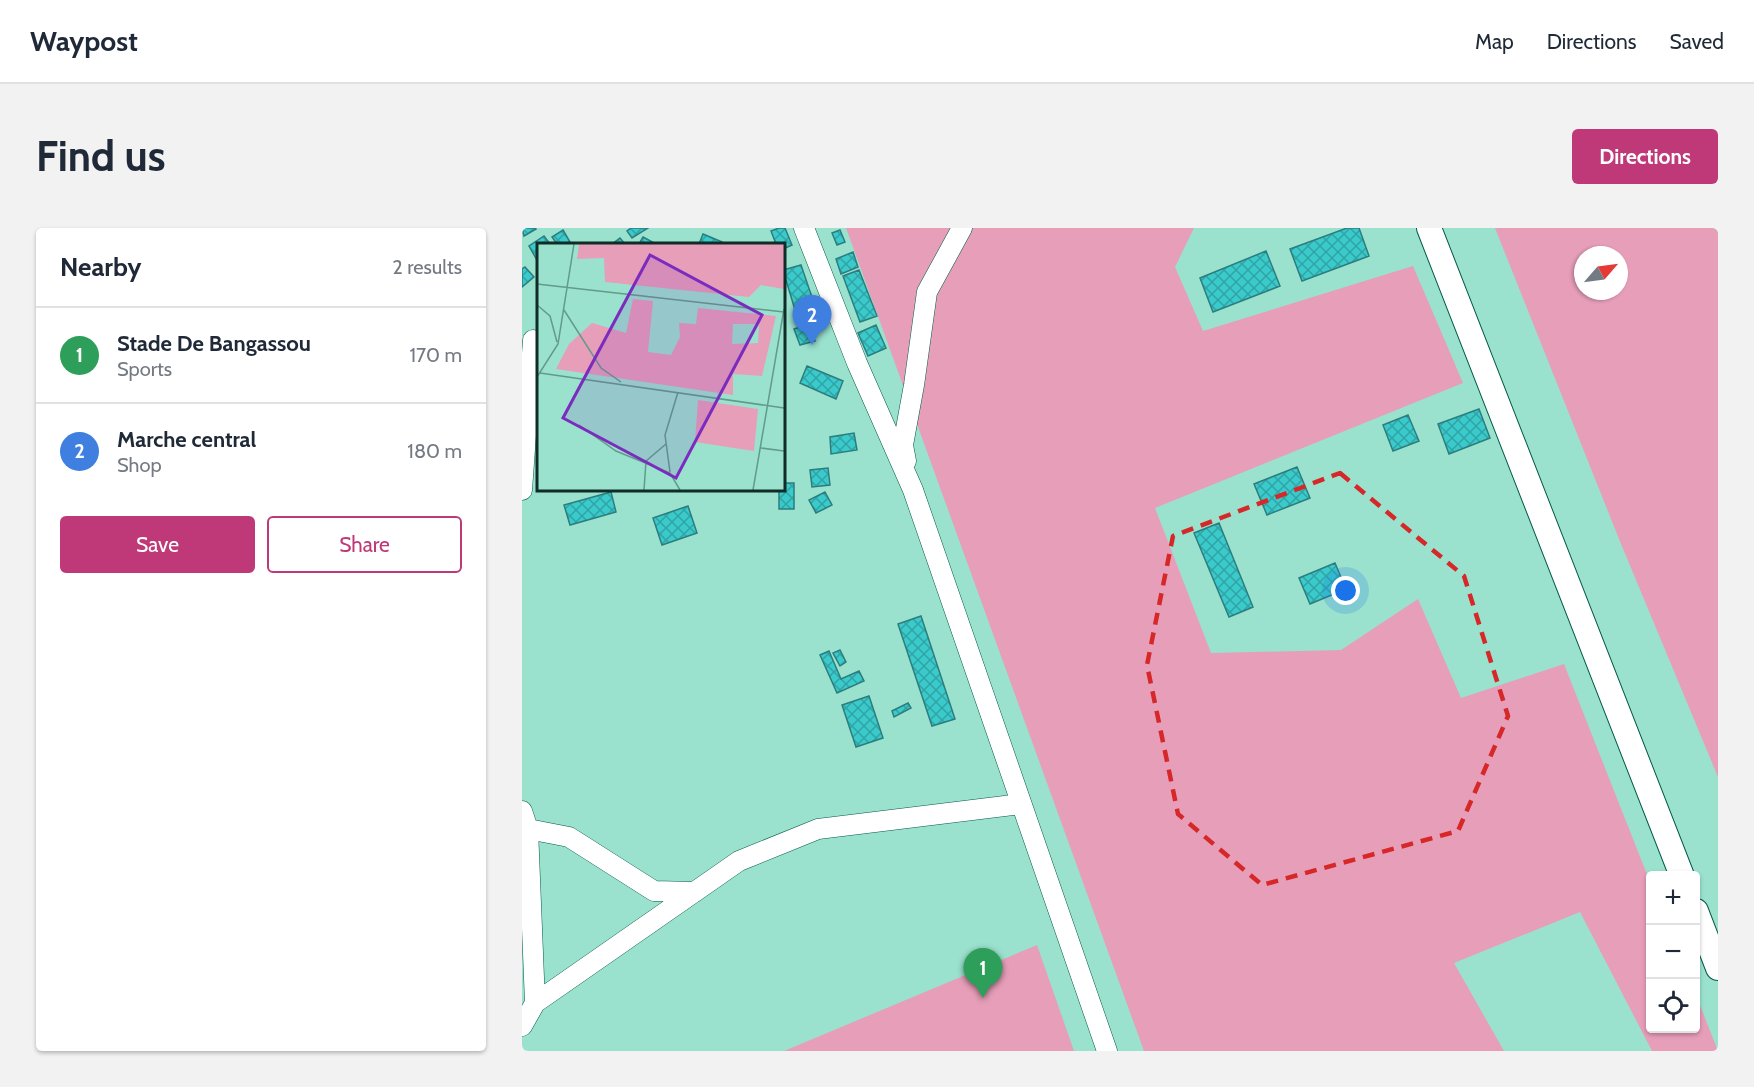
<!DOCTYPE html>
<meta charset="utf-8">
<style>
body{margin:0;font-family:Cabin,sans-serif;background:#f2f2f3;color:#1f2937}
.controls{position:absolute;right:18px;bottom:18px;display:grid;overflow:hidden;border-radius:6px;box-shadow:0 2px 4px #0004}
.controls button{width:54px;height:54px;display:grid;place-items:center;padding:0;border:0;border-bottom:2px solid #e0e1e3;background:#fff;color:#1f2937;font:30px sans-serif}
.compass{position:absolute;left:1052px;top:18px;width:54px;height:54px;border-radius:50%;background:#fff;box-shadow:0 2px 4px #0004;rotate:62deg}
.you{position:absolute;left:824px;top:363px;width:21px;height:21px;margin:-15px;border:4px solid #fff;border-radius:50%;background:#1a73e8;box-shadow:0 0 0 9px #1a73e833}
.badge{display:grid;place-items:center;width:39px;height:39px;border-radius:50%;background:#bf3878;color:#fff;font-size:20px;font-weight:700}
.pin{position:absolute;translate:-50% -50px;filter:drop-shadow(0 2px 3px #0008)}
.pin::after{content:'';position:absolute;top:32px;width:21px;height:18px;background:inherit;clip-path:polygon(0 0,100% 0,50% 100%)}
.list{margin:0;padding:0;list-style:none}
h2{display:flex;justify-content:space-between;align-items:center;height:78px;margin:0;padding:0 24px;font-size:26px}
h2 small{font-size:20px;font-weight:400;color:#747a83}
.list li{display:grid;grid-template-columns:39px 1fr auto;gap:18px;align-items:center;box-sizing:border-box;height:96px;padding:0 24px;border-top:2px solid #e0e1e3}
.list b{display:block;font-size:22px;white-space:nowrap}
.list p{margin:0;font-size:20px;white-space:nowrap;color:#747a83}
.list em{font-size:20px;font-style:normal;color:#747a83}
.actions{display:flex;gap:12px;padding:18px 24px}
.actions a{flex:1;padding:14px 0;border:2px solid #bf3878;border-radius:6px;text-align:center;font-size:21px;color:#bf3878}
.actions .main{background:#bf3878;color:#fff}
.icon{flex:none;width:33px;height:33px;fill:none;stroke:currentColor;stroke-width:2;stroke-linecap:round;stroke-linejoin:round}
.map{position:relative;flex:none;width:1196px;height:823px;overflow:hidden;border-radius:6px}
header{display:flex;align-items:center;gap:36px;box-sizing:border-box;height:84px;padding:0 30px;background:#fff;border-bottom:2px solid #e0e1e3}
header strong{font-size:28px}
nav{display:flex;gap:33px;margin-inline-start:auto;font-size:21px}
.intro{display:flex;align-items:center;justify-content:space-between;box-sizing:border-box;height:144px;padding:0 36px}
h1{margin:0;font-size:42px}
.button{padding:15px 27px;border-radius:6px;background:#bf3878;color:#fff;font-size:21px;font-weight:700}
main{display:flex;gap:36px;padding:0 36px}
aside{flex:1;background:#fff;border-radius:6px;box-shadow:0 2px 4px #0004}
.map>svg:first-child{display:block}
.grass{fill:#e79eb9;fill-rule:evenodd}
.building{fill:url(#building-cross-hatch);stroke:#2c7d7d;stroke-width:1.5}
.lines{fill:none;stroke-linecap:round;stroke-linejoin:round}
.minor-casing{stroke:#035949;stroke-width:21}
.tertiary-casing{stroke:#035949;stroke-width:26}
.minor{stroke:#fff;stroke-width:20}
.tertiary{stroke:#fff;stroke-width:24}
.marked{fill:none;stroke:#d62828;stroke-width:4.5;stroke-dasharray:12 8;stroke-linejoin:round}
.inset-road{fill:none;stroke:#629a8b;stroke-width:1.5}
.view{fill:#7b2cbf;fill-opacity:0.15;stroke:#7b2cbf;stroke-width:3}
.inset-edge{fill:none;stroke:#0f2d26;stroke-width:3}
</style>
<header>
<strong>Waypost</strong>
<nav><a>Map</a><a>Directions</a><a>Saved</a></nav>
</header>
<div class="intro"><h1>Find us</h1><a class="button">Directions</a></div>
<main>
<aside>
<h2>Nearby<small>2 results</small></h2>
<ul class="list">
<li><span class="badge" style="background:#2e9e5b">1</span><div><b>Stade De Bangassou</b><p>Sports</p></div><em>170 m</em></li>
<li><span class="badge" style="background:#3f7fe0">2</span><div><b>Marche central</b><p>Shop</p></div><em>180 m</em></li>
</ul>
<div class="actions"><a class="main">Save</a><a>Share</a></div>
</aside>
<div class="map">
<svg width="1196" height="823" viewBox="0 0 1196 823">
<defs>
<pattern id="building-cross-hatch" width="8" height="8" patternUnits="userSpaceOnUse" patternTransform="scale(1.5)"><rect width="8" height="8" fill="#3bcacb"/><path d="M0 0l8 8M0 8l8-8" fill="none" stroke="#30a4a5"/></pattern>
</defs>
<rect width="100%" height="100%" fill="#9ae2ce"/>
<!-- grass -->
<path class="grass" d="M324 0H672L653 39 681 103 891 38 941 155 633 280 689 425 819 422 896 371 939 470 1042 436 1128 654V800H1174V767L1196 823H1130L1058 684 932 735 982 823H622Z
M973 0H1196V549L1099 316ZM1061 27H1097V63H1061Z
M515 717 552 823H262Z"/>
<!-- building -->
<path class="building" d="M0 0H13L14 1 2 8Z
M109 0H126L110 10 105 3Z
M257 0H263L270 17 261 21V16H254L249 3Z
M825 0H837L847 28 780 53 768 21Z
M41 2 48 14 44 16H35L30 9Z
M318 2 323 14 315 17 310 5Z
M181 6 200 14 199 16H177Z
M22 8 28 16H16V34L7 18Z
M121 9 134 16H117Z
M98 10 103 16H90Z
M744 23 758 58 691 84 678 50Z
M331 24 336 39 319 46 314 31Z
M279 37 292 75 273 82 261 42Z
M3 39 12 49 0 59V41Z
M337 42 355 88 338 94 321 48Z
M287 96 293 113 278 117 272 101Z
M354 97 364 120 346 128 336 105Z
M285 138 321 153 314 171 278 155Z
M957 181 968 210 927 226 916 196Z
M886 187 897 213 871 223 861 197Z
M332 205 335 222 309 226 308 209Z
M775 239 788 270 745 287 732 256Z
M306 240 308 257 290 259 288 242Z
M261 255H272V281H257V261H261Z
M89 264 94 284 48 297 42 277Z
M303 264 310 277 294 285 287 272Z
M166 278 175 305 140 317 131 290Z
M697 295 731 379 707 389 672 305Z
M813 335 824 361 788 376 777 350Z
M399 388 433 491 410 498 376 396Z
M318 422 324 434 318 438 311 425Z
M307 423 319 451 337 443 342 453 315 465 298 427Z
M347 468 361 510 334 519 320 477Z
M386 475 389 480 372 489 370 483Z"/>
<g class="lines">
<!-- minor casing -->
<g class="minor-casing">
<path id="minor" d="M282 0 335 135 391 262 585 823
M384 233 381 217 392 157 405 64 440 0
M0 262 11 112
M0 583 6 601 13 775 0 798
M0 603 6 601 47 609 132 663 173 664
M13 775 217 633 296 601 499 576"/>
</g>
<!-- tertiary casing -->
<g class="tertiary-casing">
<path id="tertiary" d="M907 0 1160 648
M1174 683 1196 740"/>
</g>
<!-- minor -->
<use href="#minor" class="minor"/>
<!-- tertiary -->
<use href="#tertiary" class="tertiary"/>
</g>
<!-- marked area -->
<path class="marked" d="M818 245 942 348 986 488 936 603 740 657 656 586 625 437 651 308Z"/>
<!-- overview -->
<g transform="translate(15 15)">
<rect width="248" height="248" fill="#9ae2ce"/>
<path d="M42 1H247V46L224 42 212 54 68 39 67 15 40 16ZM96 56 116 58 111 109 134 112 143 94 142 80 159 81 161 65 239 73 225 133 196 131V152L19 126 32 101 55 80 89 90ZM196 81H222L221 100 195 101ZM161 157 221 166 217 208 158 199Z" fill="#e79eb9" fill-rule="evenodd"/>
<path class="inset-road" d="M0 41 247 69M0 62 13 73 20 99M27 67 64 125 84 139M3 130 247 165M0 134 21 101 37 1M42 182 79 208 133 230 143 247M224 205 247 208M133 229 128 192 141 149M107 247 109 218 129 201M216 247 247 66"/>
<path class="view" d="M113 12 225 72 139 235 26 175Z"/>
<rect width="248" height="248" class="inset-edge"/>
</g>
</svg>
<div class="controls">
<button>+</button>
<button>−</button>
<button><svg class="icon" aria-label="locate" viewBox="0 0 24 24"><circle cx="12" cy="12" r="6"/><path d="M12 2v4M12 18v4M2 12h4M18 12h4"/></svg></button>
</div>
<svg class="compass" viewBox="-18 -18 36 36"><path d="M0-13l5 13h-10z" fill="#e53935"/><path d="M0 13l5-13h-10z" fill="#747a83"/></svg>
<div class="you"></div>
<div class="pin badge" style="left:461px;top:770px;background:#2e9e5b">1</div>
<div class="pin badge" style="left:290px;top:117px;background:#3f7fe0">2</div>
</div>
</main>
